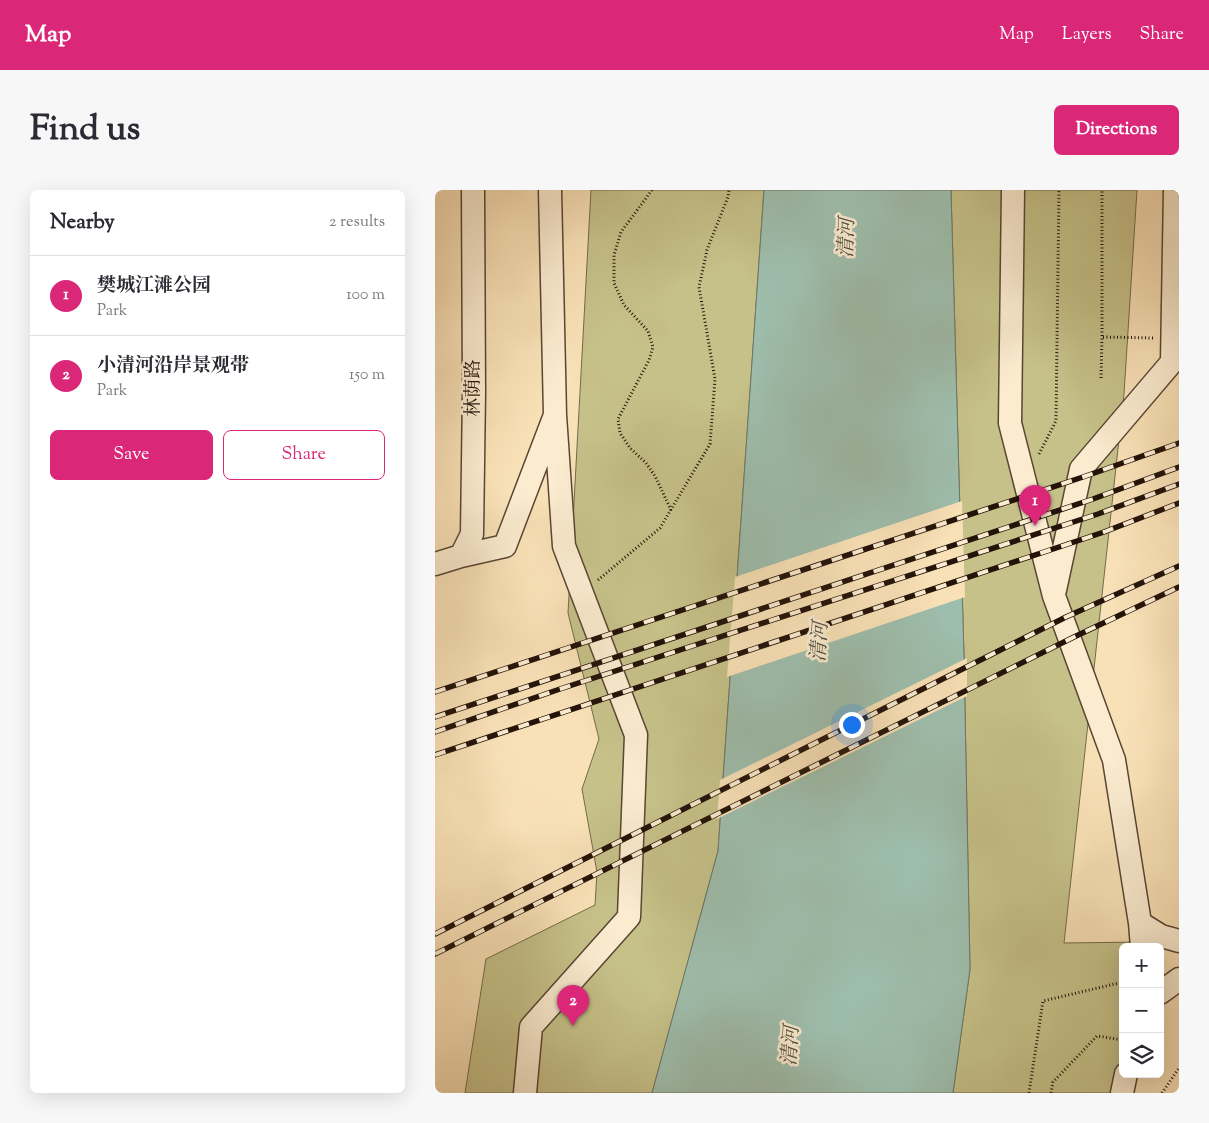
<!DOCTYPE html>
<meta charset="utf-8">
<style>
body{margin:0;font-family:"Sorts Mill Goudy","Noto Serif SC",serif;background:#f7f7f7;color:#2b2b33}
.controls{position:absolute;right:15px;bottom:15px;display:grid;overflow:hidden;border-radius:8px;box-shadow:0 5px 20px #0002}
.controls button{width:45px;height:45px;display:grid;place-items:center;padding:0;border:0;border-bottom:1px solid #e1e1e2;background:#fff;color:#2b2b33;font:25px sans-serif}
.you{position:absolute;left:416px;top:534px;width:18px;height:18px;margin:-12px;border:4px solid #fff;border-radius:50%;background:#1a73e8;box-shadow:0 0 0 8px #1a73e833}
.badge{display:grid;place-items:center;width:32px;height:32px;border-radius:50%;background:#db2777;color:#fff;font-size:16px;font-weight:700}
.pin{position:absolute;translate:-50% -41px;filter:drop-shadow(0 1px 2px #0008)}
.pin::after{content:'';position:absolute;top:26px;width:18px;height:15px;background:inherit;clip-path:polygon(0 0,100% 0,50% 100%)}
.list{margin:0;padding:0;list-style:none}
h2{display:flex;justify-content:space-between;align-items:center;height:65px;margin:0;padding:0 20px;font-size:21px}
h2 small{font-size:16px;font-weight:400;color:#7c7c81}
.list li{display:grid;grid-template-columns:32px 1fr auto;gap:15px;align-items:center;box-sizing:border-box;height:80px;padding:0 20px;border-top:1px solid #e1e1e2}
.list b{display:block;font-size:19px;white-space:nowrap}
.list p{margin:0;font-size:16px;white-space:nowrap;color:#7c7c81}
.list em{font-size:16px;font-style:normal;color:#7c7c81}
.actions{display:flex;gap:10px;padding:15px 20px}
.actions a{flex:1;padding:11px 0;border:1px solid #db2777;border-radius:8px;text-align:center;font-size:18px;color:#db2777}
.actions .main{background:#db2777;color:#fff}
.icon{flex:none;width:28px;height:28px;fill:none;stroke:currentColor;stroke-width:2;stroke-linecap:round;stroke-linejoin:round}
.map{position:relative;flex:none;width:744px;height:903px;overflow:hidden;border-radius:8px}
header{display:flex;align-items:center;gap:30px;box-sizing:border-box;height:70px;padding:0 25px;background:#db2777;color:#fff}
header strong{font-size:24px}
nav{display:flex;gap:28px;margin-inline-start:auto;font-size:18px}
.intro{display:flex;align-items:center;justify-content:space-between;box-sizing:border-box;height:120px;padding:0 30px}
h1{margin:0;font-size:35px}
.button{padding:12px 22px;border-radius:8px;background:#db2777;color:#fff;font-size:18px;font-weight:700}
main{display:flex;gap:30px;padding:0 30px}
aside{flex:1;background:#fff;border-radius:8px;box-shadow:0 5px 20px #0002}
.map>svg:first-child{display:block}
.green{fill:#c6c189;stroke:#756a49}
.water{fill:#9ebead;stroke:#6d7a6b}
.pier{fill:#f9e1b7}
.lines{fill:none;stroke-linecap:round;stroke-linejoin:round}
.minor-casing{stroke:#594634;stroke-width:25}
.path{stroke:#241309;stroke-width:3;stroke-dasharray:1 2.5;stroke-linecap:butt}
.minor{stroke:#fbecd0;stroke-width:22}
.rail-casing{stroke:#241309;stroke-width:5.5}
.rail{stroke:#fbecd0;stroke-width:4;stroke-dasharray:11;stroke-linecap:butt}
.labels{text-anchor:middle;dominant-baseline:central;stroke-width:5;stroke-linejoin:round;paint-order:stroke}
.street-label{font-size:19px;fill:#241309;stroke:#fbecd0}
.water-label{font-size:20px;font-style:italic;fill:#4f4f42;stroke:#fbecd0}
</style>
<header>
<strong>Map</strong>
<nav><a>Map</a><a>Layers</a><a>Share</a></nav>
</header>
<div class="intro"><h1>Find us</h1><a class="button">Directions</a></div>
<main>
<aside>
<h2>Nearby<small>2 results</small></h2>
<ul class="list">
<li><span class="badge">1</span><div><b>樊城江滩公园</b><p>Park</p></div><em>100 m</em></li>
<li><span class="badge">2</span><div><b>小清河沿岸景观带</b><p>Park</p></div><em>150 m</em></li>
</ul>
<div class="actions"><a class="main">Save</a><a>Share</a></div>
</aside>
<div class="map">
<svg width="744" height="903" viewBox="0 0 744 903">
<rect width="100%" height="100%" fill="#f9e1b7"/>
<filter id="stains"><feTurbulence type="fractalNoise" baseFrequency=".004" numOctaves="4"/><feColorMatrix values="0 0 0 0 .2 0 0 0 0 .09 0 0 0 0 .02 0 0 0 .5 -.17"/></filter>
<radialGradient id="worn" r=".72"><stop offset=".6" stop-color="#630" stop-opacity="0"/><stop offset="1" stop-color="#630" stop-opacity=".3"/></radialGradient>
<!-- green -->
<path class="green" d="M156 0H329L283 661 217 903H30L51 769 160 715 162 682 147 599 164 549 133 423Z
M516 0H702L689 204 629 753 707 752V757H688L687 903H518L535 779 529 467Z"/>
<!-- water -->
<path class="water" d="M329 0H516L529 467 535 779 518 903H217L283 661Z"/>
<!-- pier -->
<path class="pier" d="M527 311 530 407 292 487 300 387Z
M532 468V506L282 629 285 590Z"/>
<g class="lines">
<!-- minor casing -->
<g class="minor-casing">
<path id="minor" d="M578 0 575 233 619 406 679 570 705 733 707 757
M26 366 70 356 120 225 115 0
M0 374 26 366 37 344 39 202 38 0
M620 400 646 279 737 172 740 0
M705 733 726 746 744 751
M725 803 744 789
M90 903 96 837 194 727 201 545 129 356 120 225
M687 903 691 884"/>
</g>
<!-- path -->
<path class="path" d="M217 0 186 42 179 65V93L189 115 213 141 218 157 214 170 183 229 185 243 195 258 211 273 220 286 236 320
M668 147 719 148
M666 188 667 147V0
M604 264 621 231 624 0
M163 390 225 338 275 254 280 189 264 97 272 60 293 7 294 0
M594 903 608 811 688 792
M616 903 618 892 662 846 688 850
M727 903 744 878"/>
<!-- minor -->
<use href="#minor" class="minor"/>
<!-- rail casing -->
<g class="rail-casing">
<path id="rail" d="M0 502 648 287 744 253
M0 527 658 309 744 277
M0 542 125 499 663 324 744 294
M0 565 669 342 744 313
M0 744 631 427 744 376
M0 764 639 447 744 397"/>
</g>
<!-- rail -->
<use href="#rail" class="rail"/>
</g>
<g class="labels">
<!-- street labels -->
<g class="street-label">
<text transform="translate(39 198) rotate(-90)">林荫路</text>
</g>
<!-- water labels -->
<g class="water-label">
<text transform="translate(413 48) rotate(-88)">清河</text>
<text transform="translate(386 452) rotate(-86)">清河</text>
<text transform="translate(357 856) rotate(-86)">清河</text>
</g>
</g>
<rect width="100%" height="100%" filter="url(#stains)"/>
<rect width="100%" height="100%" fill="url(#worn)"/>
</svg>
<div class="controls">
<button>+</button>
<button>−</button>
<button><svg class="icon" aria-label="layers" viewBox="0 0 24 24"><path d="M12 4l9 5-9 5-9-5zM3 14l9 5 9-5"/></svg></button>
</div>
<div class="you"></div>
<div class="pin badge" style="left:600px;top:336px">1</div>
<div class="pin badge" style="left:138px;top:836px">2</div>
</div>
</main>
